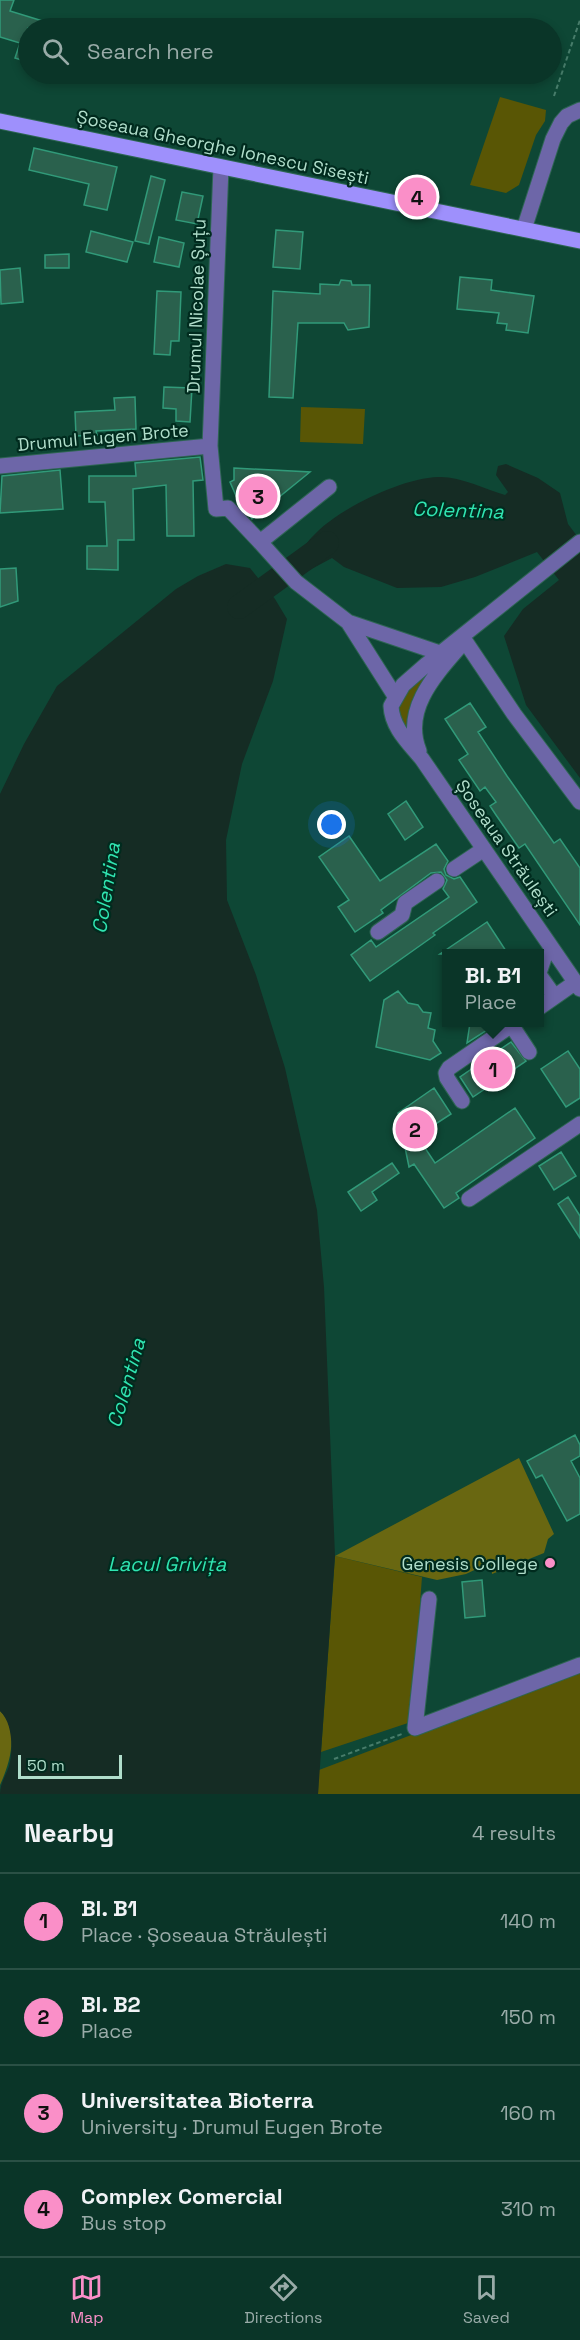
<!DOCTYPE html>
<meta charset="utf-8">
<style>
body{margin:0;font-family:"Space Grotesk",sans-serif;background:#133d30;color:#f1f3f6}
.scale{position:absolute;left:18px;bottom:15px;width:104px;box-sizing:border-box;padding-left:6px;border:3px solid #b0decb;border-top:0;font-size:16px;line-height:21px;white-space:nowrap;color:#b0decb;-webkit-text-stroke:4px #002b1e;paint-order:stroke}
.you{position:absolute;left:332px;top:825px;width:21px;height:21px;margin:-15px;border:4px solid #fff;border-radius:50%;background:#1a73e8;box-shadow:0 0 0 9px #1a73e833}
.badge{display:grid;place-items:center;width:39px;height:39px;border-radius:50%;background:#fa8fc8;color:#111;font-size:20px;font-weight:700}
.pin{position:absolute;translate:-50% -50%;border:3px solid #fff;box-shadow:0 2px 6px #0006}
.popup{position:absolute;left:442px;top:949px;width:102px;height:78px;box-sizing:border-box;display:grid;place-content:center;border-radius:0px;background:#0a3528;filter:drop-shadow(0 2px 4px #0005);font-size:20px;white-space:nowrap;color:#99aba8}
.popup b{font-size:22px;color:#f1f3f6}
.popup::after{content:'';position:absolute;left:50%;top:100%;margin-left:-12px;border:12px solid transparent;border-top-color:#0a3528}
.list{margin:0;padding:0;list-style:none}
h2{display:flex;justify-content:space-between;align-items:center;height:78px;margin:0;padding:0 24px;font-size:26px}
h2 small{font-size:20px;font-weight:400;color:#99aba8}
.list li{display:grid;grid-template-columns:39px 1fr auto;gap:18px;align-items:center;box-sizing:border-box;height:96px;padding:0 24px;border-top:2px solid #2a5045}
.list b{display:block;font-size:22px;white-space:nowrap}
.list p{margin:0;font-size:20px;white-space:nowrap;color:#99aba8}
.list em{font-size:20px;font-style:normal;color:#99aba8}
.icon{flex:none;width:33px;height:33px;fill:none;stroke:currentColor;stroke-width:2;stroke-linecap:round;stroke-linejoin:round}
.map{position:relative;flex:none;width:580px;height:1794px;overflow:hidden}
.search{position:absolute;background:#0a3528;box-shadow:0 3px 9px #0003;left:18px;right:18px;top:18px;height:66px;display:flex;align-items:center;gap:15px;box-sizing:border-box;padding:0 21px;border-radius:33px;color:#99aba8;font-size:22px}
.sheet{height:462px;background:#0a3528}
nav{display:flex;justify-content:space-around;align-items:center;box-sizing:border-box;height:84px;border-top:2px solid #2a5045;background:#0a3528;font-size:16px;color:#99aba8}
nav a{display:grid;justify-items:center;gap:3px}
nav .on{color:#fa8fc8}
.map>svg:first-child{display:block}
.green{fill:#595605}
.forest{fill:#696711}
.water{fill:#152c24}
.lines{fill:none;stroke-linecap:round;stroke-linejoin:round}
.river{stroke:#152c24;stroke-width:24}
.building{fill:#2a614d;stroke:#319a79;stroke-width:1.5}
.minor-casing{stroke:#2e6553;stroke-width:17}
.major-casing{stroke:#2e6553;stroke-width:17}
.path{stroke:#477c6a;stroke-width:2;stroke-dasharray:4.5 3;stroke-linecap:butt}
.minor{stroke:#6d66a8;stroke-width:15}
.major{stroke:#9e90fc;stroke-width:15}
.poi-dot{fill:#fa8fc8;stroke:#002b1e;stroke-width:2}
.labels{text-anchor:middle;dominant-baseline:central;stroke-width:4.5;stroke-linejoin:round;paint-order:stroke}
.street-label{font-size:18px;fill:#b0decb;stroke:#002b1e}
.poi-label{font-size:18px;fill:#b0decb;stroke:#002b1e;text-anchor:end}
.water-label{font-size:20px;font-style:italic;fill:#30e5b1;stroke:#002b1e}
</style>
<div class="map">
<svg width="580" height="1794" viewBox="0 0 580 1794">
<rect width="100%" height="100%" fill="#0e4735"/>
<!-- green -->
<path class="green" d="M500 97 546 110 545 121 536 135 519 185 506 193 470 185Z
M301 407 365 409 363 444 300 442Z
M421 676 426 680 408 728C388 708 405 691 421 676Z
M335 1556 422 1577 411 1722 321 1752Z
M580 1671V1794H318L319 1770Z"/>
<!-- forest -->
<path class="forest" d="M519 1458 554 1534 548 1539 544 1553 492 1574 491 1562 466 1574 437 1580 335 1556Z
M0 1711C20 1730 10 1763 0 1785Z"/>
<!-- water -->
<path class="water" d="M506 464 538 478 560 493 568 524 580 540V778L526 705 504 636 523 609 559 580 537 552 475 577 441 587 397 588 344 567 332 558 306 572 298 557C303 550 307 541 314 535 338 509 402 478 438 477 460 476 484 489 505 495L508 492 496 475 498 466Z
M226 564 250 568 275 599 287 619 273 681 242 764 226 840 227 900 256 975 285 1068 317 1210 324 1287 335 1556 318 1794H0C0 1782 8 1773 10 1762 13 1746 12 1722 0 1711V794L24 744 57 686 176 589 198 576Z"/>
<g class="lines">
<!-- river -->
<path class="river" d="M239 607 327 543"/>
</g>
<!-- building -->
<path class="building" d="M0 0H14L10 11 59 26 58 28H28V62L15 58 20 43 0 37Z
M34 148 117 167 107 210 84 205 89 184 29 170Z
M151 176 165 180 149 244 135 241Z
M182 192 203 196 197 224 176 220Z
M276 230 303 232 300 269 273 267Z
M91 231 133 242 127 262 86 252Z
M159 237 184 243 179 267 154 262Z
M69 254V268H45V255Z
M20 268 23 302 1 304 0 270Z
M460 277 492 280 491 290 534 296 528 333 506 330 507 324 497 323 499 313 457 309Z
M341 280 351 281 352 285H370L369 327 348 330 344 323H298L293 398 269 397 273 291 320 294V284L339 285Z
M157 291 181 292 179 341H171L170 355 154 354Z
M164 387 192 388 190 422 176 421V409L163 408Z
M135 397 136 429 96 431 97 435 76 436 75 412 115 410 114 398Z
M200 457 203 480 193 481 194 536H167L166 485 133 489 134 540H118V570L87 569V546H107L105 502H89V476H136L135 463Z
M234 468 310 472 252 519 247 511 241 507 230 482 234 480Z
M60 470 63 509 0 513 2 476Z
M16 568 18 601 0 607V569Z
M470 703 486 727 478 732 507 776 554 843 560 839 580 868V925L525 844 519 848 496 815 490 806 496 802 485 787 480 791 459 760 468 754 445 719Z
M406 801 423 827 405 840 388 814Z
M349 836 380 881 436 844 448 861 444 869 446 875 454 879 460 877 477 902 433 933 435 935 370 981 351 955 371 940 376 947 449 897 443 889 447 880 441 872 431 873 381 910 383 913 355 932 338 907 349 900 319 857Z
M487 922 508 954H440Z
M398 991 408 1003 418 1005 423 1012 431 1013 428 1028 435 1030 433 1041 441 1053 430 1060 376 1047 384 1000Z
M470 1023H498L467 1043Z
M511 1042 526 1061 473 1097 460 1077Z
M568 1051 580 1069V1098L566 1107 541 1069Z
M434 1088 451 1114 417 1136 435 1163 515 1108 535 1138 456 1193 459 1198 444 1208 414 1164 409 1167 398 1113Z
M561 1152 576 1176 554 1190 539 1166Z
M392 1163 399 1173 372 1192 377 1200 361 1211 348 1192Z
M568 1197 580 1216V1238L558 1204Z
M575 1435 580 1445V1456L571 1461 580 1478V1514L567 1521 542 1475 536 1478 527 1461Z
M482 1580 485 1616 465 1618 462 1582Z"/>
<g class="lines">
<!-- minor casing -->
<g class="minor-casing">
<path id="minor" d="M221 167 210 446 216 509 228 508 260 542 329 487
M524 229 553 139 561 123 567 116 580 110
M0 466 210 446
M260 542 296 582 348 622 440 653
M580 542 427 664 403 685 391 706C392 728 409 743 422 759L580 989
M348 622 395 696
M465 641 514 714 580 802
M419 751C402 709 436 674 462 644
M454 869 484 849
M378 932 402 915 405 903 437 881
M540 970 544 958
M540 976 550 990
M540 1007 576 982
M512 1026 529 1052
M462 1101 447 1078 446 1073 449 1068 516 1022
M469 1199 580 1124
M429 1599 415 1728 580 1665"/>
</g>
<!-- major casing -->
<g class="major-casing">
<path id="major" d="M0 121 580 241"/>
</g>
<!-- path -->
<path class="path" d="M554 96 580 20
M334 1759 402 1734"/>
<!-- minor -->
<use href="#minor" class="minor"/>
<!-- major -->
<use href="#major" class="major"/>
</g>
<!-- markers -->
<circle class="poi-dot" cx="550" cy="1563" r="6"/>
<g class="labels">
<!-- street labels -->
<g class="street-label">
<text transform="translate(223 147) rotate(12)">Șoseaua Gheorghe Ionescu Sisești</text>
<text transform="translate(196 306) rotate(-88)">Drumul Nicolae Șuțu</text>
<text transform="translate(103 437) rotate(-5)">Drumul Eugen Brote</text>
<text transform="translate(507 848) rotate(55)">Șoseaua Străulești</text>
</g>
<!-- poi labels -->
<g class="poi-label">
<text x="538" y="1563">Genesis College</text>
</g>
<!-- water labels -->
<g class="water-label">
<text transform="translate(458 510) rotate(2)">Colentina</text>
<text transform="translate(106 888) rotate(-81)">Colentina</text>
<text transform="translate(126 1383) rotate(-74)">Colentina</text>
<text x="167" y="1564">Lacul Grivița</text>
</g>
</g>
</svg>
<div class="scale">50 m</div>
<div class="you"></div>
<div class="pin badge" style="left:493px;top:1069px">1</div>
<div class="popup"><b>Bl. B1</b>Place</div>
<div class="pin badge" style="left:415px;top:1129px">2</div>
<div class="pin badge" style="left:258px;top:496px">3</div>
<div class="pin badge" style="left:417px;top:197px">4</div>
<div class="search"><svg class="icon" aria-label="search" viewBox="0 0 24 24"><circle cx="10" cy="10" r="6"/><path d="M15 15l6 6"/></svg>Search here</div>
</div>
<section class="sheet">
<h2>Nearby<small>4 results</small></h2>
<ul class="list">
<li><span class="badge">1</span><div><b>Bl. B1</b><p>Place · Șoseaua Străulești</p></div><em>140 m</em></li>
<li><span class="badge">2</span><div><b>Bl. B2</b><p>Place</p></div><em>150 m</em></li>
<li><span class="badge">3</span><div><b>Universitatea Bioterra</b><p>University · Drumul Eugen Brote</p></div><em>160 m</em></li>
<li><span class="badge">4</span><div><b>Complex Comercial</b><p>Bus stop</p></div><em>310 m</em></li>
</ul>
</section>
<nav>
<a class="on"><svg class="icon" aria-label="map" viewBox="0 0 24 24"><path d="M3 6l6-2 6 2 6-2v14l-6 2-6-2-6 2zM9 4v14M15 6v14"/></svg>Map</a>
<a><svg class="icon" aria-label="directions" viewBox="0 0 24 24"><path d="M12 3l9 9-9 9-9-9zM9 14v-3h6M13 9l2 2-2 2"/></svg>Directions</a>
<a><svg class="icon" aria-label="saved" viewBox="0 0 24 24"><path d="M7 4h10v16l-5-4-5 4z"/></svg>Saved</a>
</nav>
